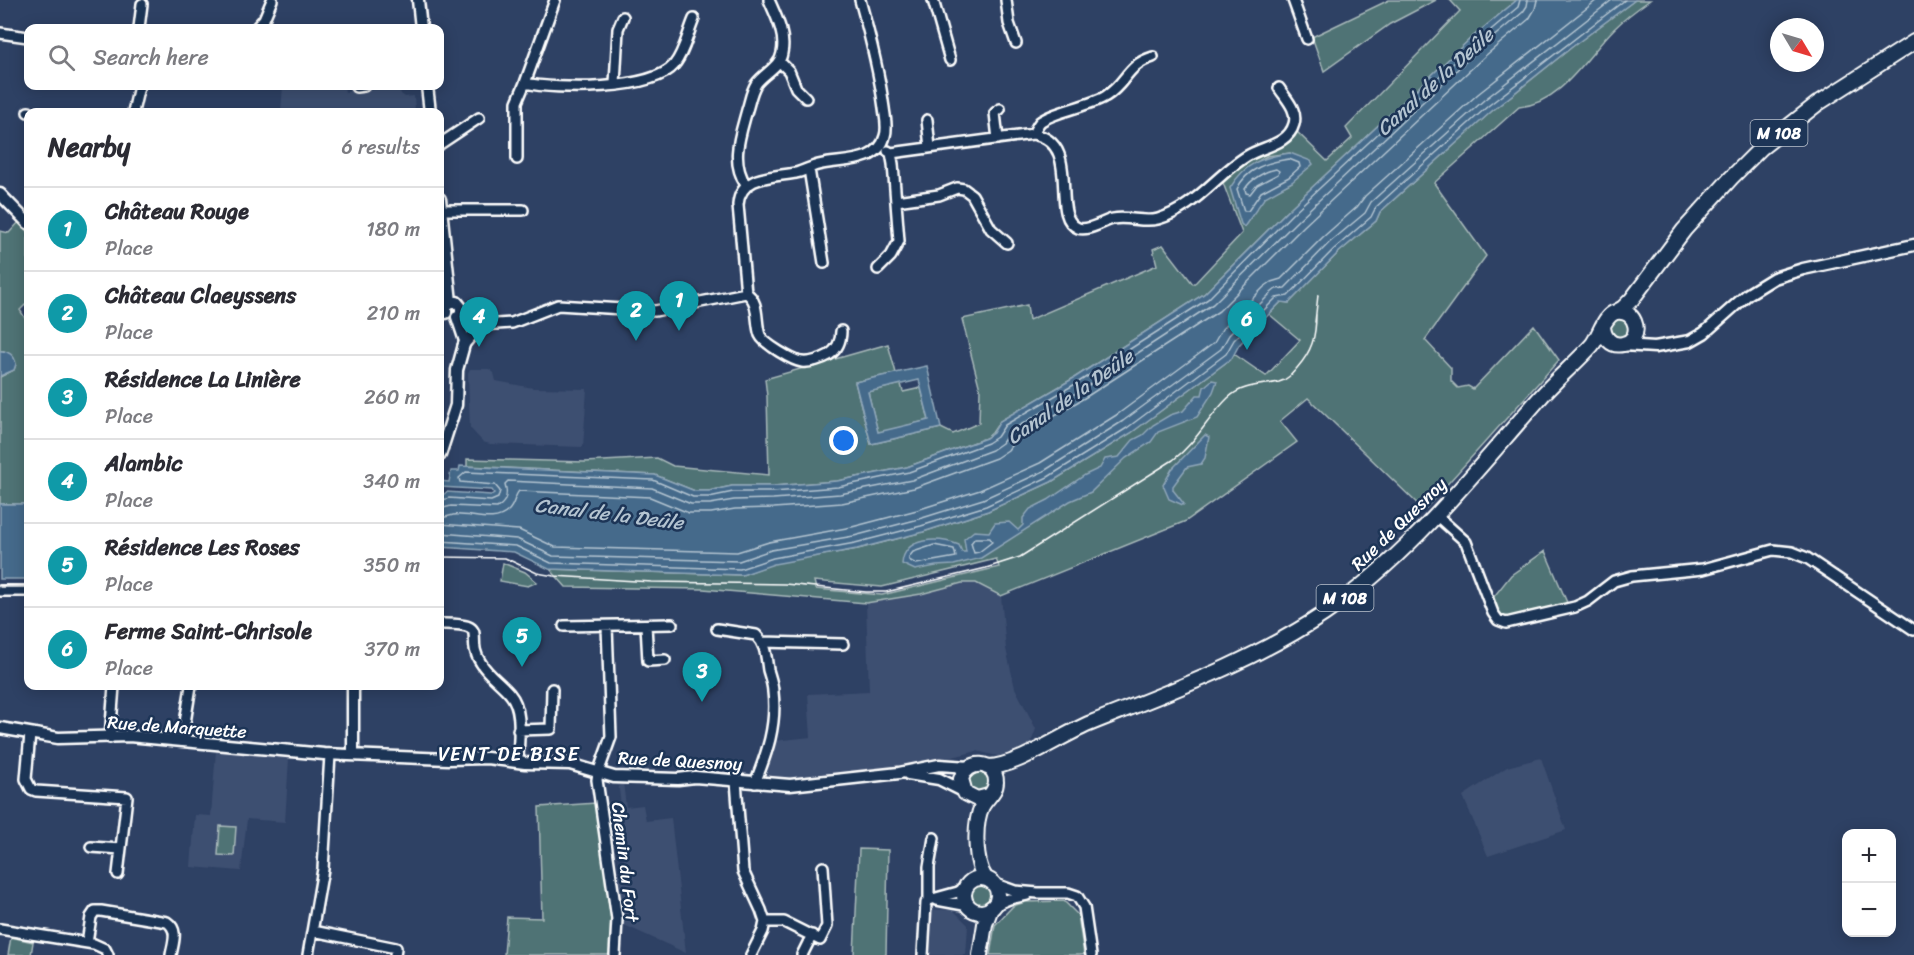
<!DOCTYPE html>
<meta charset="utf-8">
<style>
body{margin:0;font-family:Sriracha,sans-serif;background:#f2f2f3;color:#2b2b33}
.controls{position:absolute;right:18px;bottom:18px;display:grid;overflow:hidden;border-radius:12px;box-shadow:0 3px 15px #0003}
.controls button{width:54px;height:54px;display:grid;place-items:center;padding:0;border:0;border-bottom:2px solid #e1e1e2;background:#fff;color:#2b2b33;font:30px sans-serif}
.compass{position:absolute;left:1770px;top:18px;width:54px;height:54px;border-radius:50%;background:#fff;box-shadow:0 3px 15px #0003;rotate:128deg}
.you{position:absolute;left:844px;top:441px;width:21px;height:21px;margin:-15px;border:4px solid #fff;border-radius:50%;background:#1a73e8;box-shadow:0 0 0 9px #1a73e833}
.badge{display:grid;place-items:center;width:39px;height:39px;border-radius:50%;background:#d93025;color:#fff;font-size:20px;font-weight:700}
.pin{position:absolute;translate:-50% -50px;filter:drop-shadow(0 2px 3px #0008)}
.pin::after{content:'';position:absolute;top:32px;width:21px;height:18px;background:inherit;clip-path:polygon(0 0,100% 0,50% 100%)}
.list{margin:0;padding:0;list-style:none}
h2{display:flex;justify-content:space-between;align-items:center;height:78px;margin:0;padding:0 24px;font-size:26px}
h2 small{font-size:20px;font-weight:400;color:#7c7c81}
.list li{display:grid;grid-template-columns:39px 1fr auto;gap:18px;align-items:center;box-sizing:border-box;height:84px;padding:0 24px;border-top:2px solid #e1e1e2}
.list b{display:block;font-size:22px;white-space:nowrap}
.list p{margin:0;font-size:20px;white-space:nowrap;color:#7c7c81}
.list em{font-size:20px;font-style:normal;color:#7c7c81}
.icon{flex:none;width:33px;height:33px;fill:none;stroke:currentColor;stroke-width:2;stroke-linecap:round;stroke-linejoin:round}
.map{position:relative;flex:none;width:1914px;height:955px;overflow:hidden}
.search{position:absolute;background:#fff;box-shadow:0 3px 15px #0003;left:24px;top:24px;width:420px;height:66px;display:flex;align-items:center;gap:15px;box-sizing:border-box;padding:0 21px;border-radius:12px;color:#7c7c81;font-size:22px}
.panel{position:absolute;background:#fff;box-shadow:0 3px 15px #0003;left:24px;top:108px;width:420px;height:582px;border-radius:12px}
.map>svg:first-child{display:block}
.built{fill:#3e4f71}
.green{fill:#507374;stroke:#a8b9ba;stroke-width:1.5;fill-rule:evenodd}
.water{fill:#446b8b;stroke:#8fa6b9;stroke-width:1.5;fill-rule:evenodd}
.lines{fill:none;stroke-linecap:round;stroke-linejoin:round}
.shore{stroke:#b4c4d1;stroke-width:1.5}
.minor-casing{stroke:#fff;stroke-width:14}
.tertiary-casing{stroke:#fff;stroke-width:15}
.primary-casing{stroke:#fff;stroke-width:18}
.minor{stroke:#1d3557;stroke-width:9}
.tertiary{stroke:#1d3557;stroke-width:10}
.primary{stroke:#1d3557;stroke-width:14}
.tram{stroke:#fff;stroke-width:1.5}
.labels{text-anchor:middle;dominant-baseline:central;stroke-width:5;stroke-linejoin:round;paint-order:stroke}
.shield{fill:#1d3557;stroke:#bbc2cd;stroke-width:1.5}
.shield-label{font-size:16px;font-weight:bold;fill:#fff}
.street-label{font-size:18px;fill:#fff;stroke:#1d3557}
.water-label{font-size:20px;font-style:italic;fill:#b4c4d1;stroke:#1d3557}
.neighbourhood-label{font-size:20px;letter-spacing:1.5px;fill:#fff;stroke:#1d3557}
</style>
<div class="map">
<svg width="1914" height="955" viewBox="0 0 1914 955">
<rect width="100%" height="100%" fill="#2e4164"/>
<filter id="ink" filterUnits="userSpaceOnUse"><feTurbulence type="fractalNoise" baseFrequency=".0167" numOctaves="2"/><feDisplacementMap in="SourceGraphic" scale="12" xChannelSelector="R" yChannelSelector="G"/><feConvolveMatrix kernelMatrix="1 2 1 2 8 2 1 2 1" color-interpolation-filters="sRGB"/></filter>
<g filter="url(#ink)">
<!-- built -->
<path class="built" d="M283 86H344L345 93 355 87 366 86H399L401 94 405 97 414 96 415 111 281 112Z
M470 369H489L494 373 496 381 533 388 587 389 583 447 490 444 483 442 470 428 468 373Z
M962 583H976L1001 596 1006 649 1015 688 1036 729 1030 745 1001 757 977 751 899 770 802 778H766L774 741 811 737 808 694 869 691 866 603 921 594Z
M216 751 289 758 285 822 247 819 241 871 191 867 195 815 211 816Z
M1541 758 1566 830 1488 856 1463 796 1507 767Z
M618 782H623L626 807 643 805 646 821 671 818 686 953 622 924 616 874 623 872 622 859 628 858Z
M920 909 953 910 968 925 966 955H919Z"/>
<!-- green -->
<path class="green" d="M1389 0H1436L1390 24 1324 71 1312 37Z
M1450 0H1517L1470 39 1418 88 1288 210 1204 294 1074 378 1000 421 992 433 986 438 907 467 837 481 773 486H732L709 491H695L655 475 467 466V459L585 462 657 458 673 466 769 475 767 396 765 379 888 344 896 373 855 382 871 444 941 428 953 434 979 423 980 389 962 319 1027 305 1029 320 1157 265 1153 249 1163 245 1193 284 1196 282 1242 233 1223 183 1239 166 1295 130 1327 161 1352 138 1346 128 1460 11ZM1290 153 1292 182 1265 196 1260 160 1267 156Z
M1635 0H1650C1637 9 1625 18 1614 29 1586 57 1562 103 1519 107L1434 183 1486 256 1425 340 1451 368V381L1458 388 1468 386 1473 389 1534 325 1559 360 1424 510 1308 398 1280 421 1297 442 1186 521 1001 596 976 583H962L921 594 866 603 703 589 566 587 550 569 742 575 774 563 858 549 923 532 988 511 1051 482 1131 433 1232 358 1234 354 1266 376 1300 340 1269 314 1281 302 1289 303 1338 253 1376 221 1380 212 1492 111 1572 47ZM996 559 999 567 882 595 816 589 814 581 882 587Z
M19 222 28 231V302L20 310 28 323V481L26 486 28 504H0V377L14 370 16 364 4 351H0V231L9 233Z
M1610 328a10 10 0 1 1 20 0a10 10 0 1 1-20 0Z
M901 384 903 392 921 388 929 420 878 433 868 392Z
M1545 551 1568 605 1509 620 1500 616 1492 599 1511 575Z
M503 563 525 572 537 582 528 586 500 581Z
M984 771 990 778 989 788 986 792 973 793 966 780 971 772Z
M596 803 613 928 610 955H504L507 917 542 918 539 807Z
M220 826 236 827 234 856 218 855Z
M859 849 888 850 886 955H854Z
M969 895a12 12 0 1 1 24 0a12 12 0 1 1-24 0Z
M1064 901 1078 915 1084 955H990L995 925 1013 906 1025 902Z
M11 937 33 942 31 955H8Z"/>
<!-- water -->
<path class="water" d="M1517 0H1635L1572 47 1492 111 1380 212 1376 221 1338 253 1289 303 1281 302 1239 345 1232 358 1131 433 1051 482 988 511 923 532 857 549 774 564 742 575 549 569 514 552 440 547V497L447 492 491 495 494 493 492 490 440 487V481L449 482 451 471H459L460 466 655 475 695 491H709L732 486H773L837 481 907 467 986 438 993 433 1000 421 1074 378 1204 294 1288 210 1418 88 1470 39Z
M1290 153 1311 161 1313 164 1292 182 1265 197 1244 227 1241 224 1230 188C1245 163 1262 157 1290 153Z
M0 351C8 350 15 356 16 364L14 370 0 376Z
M927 366 941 428 871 444 855 382ZM919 380 929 420 878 432 868 392Z
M1212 380 1217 381 1213 392 1197 417 1158 432 1151 442 1126 458 1091 492 1070 501 981 558 954 565 936 566 915 570 902 564C904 536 939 537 959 545L962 552H966L964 539 974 531 989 532 995 523 1009 522 1018 530 1023 525V518L1030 509 1048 500 1085 475 1100 468 1105 459 1119 457 1133 440 1143 435 1153 425 1170 415 1183 411 1197 395H1202L1204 387Z
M1205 435 1209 437 1205 458 1201 464 1187 467 1173 486V490L1184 504 1183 505 1169 499 1163 485 1172 469Z
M0 504H28V579H0Z"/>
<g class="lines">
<!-- shore -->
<path class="shore" d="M1289 159 1299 163 1300 167 1289 177 1261 192 1248 211H1244L1237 189C1247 168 1268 162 1289 159Z
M1276 169 1279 171 1278 174 1257 185 1250 194 1246 193 1245 189C1251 179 1265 171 1276 169Z
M440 501 449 498 491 501 498 498 500 491 495 485 460 482 459 478 466 472 653 480 693 497H709L733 492H773L838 487 909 472 988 443 997 437 1005 425 1077 383 1208 299 1292 214 1474 44 1518 7 1520 0
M440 509 451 506 497 508C507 502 508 494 505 484L508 481 652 488 691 504H710L734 500 773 499 840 494 912 480 992 450 1002 443 1010 431 1081 390 1213 304 1298 220 1479 49 1523 12 1527 6 1528 0
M440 518C444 518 449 516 453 515 471 513 494 525 508 511 515 505 514 496 519 491L650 497 689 513H711L735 509 774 508 842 503 914 488 996 458 1008 450 1017 437 1086 397 1219 311 1304 226 1485 56 1529 19 1535 9 1537 0
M440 524 519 530 555 547 737 552 769 542 852 527 917 510 980 490 1040 463 1118 414 1214 343 1222 329 1264 287 1271 282 1281 279 1323 237 1357 207 1365 196 1478 94 1597 0
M440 533 517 539 553 556 739 561 771 550 854 536 919 519 983 499 1044 471 1123 421 1221 349 1229 335 1271 293 1276 289 1285 288 1329 243 1365 213 1371 202 1484 100 1612 0
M975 538H990L992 542 979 552 974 553 971 543Z
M440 541 516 546 551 563 740 569 773 558 855 543 921 526 986 506 1048 477 1127 428 1226 354 1234 340 1276 298 1288 296 1334 249 1371 217 1376 207 1488 106 1625 0
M934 545 954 549 956 557 916 564 909 560V557L913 552Z"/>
<!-- minor casing -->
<g class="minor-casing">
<path id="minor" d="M933 0 950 60
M1006 0 1009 23 1016 43
M1293 0 1307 39
M139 28 142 4
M256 28 264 19 272 0
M0 33 28 37
M779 61 789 71 796 88 806 98
M525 83C556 90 652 91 674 65 684 53 688 33 694 19
M615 84 618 29 623 17
M356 87 364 86
M28 112H29
M133 112 139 86
M927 120 930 147
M1033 134C1035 130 1037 126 1040 122 1052 112 1090 106 1106 96 1127 83 1126 65 1153 57
M998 139 995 113 1000 109
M440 144 479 118
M891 153 1033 134C1084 143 1048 216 1078 228 1088 232 1103 221 1113 219 1128 216 1144 223 1158 219 1195 208 1216 175 1247 156 1263 146 1288 145 1294 124 1298 110 1286 99 1279 88
M517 159V102L525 83 555 0
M809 169 824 263
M746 185C730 161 740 136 747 110 750 101 751 92 756 84 764 73 780 67 782 53 786 35 776 16 769 0
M896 201 939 195 957 188 964 189 972 195 991 229 1007 243
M441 210H523
M878 269 891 256 899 241 893 164 891 153 888 151
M746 293 738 205C740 175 773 177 796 173 804 171 810 167 818 165 840 159 878 165 885 136 888 127 885 117 884 108 879 71 870 36 860 0
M746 293C760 301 755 322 760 335 764 344 793 361 802 362 810 363 822 359 829 355 838 349 841 341 841 331
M462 311 475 323 481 325
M481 325 512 323 558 305 655 311 746 293
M463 346 481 325
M1437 516 1466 542 1493 613 1498 620 1506 623 1575 607 1588 601 1614 581 1632 576 1703 569 1773 550 1792 552 1807 558 1914 630
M0 591H28
M440 624C494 623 463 637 481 663 488 675 501 683 510 694 524 710 518 741 518 762
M646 625 648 661 665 660
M564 626 672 624
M607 626 611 737 598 773 597 780 617 919 615 955
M717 629 756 635C766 645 766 657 768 670 770 677 773 685 773 692 777 725 767 753 755 783
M762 642 843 644
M518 730 551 729 552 689
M30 734 26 779 31 789 36 791 127 797 118 874
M110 738 114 686
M182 741 191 686
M736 781 743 871 761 910 765 922 763 931 751 955
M91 847 121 849
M993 883 1015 891 1038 893H1068L1077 896 1084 907 1091 955
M929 900V867L934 838
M937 900 969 906
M995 905 1009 899 1027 895
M765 922H784L820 940 827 926 823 867
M0 929 94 944 105 949 108 955
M313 931 396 948 395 955
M87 943 91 917 95 911H101L167 922C179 930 173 943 171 955
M308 955 323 869 330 755
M802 955 812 935
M923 955 926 903 929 900 958 892 966 887"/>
</g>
<!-- tertiary casing -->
<g class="tertiary-casing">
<path id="tertiary" d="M418 0 421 28
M427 86 430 112
M0 194 28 223
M440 199 451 302
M451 302H457L461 307V313L457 317
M446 313V306L451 302
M1623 345 1655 347 1690 341 1704 333 1748 294 1774 278 1803 269 1914 245
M440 455 456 405 457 370 465 341 457 317
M0 728 58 738 129 736 324 754 448 759 487 758 525 763 570 764 614 777 678 779 695 777 790 785 899 773 939 765 969 767
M353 755V686
M908 774 939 779 963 791"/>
</g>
<!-- primary casing -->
<g class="primary-casing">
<path id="primary" d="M1614 313 1623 308 1632 299 1684 230 1731 178 1761 148 1817 104 1914 42
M987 767C1015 768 1063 734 1091 723 1171 691 1252 662 1324 614 1409 556 1471 476 1538 400 1555 380 1575 364 1592 345 1600 335 1604 315 1616 312 1637 308 1644 340 1623 344 1611 347 1603 337 1603 325
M964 895a17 17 0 1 1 34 0a17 17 0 1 1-34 0Z
M986 879C974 863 974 823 982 806 987 797 996 792 996 782 996 760 967 759 961 779L965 793 977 799 989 796
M980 955 985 924 991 908"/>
</g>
<!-- minor -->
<use href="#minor" class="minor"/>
<!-- tertiary -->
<use href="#tertiary" class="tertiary"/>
<!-- primary -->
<use href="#primary" class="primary"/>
<!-- tram -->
<path class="tram" d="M1315 322 1318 295
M440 557 505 558 537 573 554 576 652 582 785 584 866 592H886L986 568 1020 557 1173 460C1196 443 1208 417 1228 398 1243 384 1261 386 1279 382 1287 380 1292 374 1297 368 1312 351 1316 337 1316 314
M0 587H28"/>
</g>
</g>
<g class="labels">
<!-- shield labels -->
<g class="shield">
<rect x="1750.5" y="120" width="57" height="26" rx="4.5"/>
<rect x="1316.5" y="585" width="57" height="26" rx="4.5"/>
</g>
<g class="shield-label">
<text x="1779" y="133">M 108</text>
<text x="1345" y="598">M 108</text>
</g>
<!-- street labels -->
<g class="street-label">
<text transform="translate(1399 524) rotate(-44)">Rue de Quesnoy</text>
<text transform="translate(177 727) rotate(4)">Rue de Marquette</text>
<text transform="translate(680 761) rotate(3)">Rue de Quesnoy</text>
<text transform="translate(625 862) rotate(83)">Chemin du Fort</text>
</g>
<!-- water labels -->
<g class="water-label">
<text transform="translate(1435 82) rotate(-42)">Canal de la Deûle</text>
<text transform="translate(1070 397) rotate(-35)">Canal de la Deûle</text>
<text transform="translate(609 514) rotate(7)">Canal de la Deûle</text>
</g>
<!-- neighbourhood labels -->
<g class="neighbourhood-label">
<text x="509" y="754">VENT DE BISE</text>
</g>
</g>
</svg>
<div class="controls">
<button>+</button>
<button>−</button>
</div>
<svg class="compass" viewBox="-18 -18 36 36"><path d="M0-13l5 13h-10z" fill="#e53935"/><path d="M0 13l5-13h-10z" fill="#7c7c81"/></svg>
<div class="you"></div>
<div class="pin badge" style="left:679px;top:331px;background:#0f9aa8">1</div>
<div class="pin badge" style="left:636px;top:341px;background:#0f9aa8">2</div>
<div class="pin badge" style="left:702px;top:702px;background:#0f9aa8">3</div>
<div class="pin badge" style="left:479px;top:347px;background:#0f9aa8">4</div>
<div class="pin badge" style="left:522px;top:667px;background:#0f9aa8">5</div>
<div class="pin badge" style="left:1247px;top:350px;background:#0f9aa8">6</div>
<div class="search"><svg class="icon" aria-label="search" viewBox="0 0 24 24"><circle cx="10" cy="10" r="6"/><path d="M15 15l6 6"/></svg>Search here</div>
<section class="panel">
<h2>Nearby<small>6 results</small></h2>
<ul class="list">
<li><span class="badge" style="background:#0f9aa8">1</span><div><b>Château Rouge</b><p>Place</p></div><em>180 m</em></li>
<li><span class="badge" style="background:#0f9aa8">2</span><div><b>Château Claeyssens</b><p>Place</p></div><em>210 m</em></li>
<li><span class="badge" style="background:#0f9aa8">3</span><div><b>Résidence La Linière</b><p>Place</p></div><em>260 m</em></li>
<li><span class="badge" style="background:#0f9aa8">4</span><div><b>Alambic</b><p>Place</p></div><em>340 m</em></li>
<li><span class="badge" style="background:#0f9aa8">5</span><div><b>Résidence Les Roses</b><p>Place</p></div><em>350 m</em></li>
<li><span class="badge" style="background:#0f9aa8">6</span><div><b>Ferme Saint-Chrisole</b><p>Place</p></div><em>370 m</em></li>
</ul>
</section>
</div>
